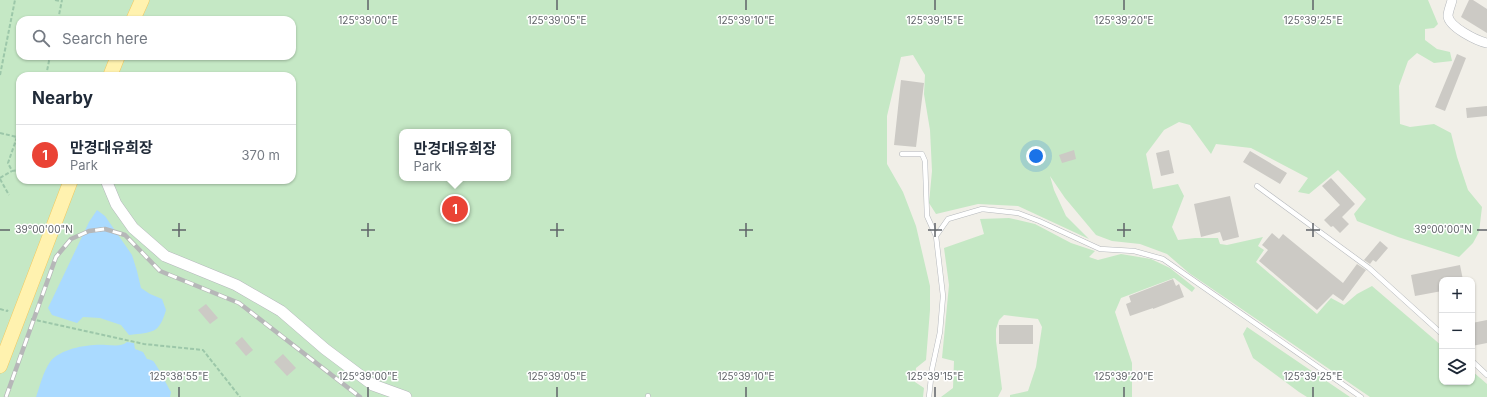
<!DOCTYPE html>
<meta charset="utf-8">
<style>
body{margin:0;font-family:Inter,"Noto Sans KR",sans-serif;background:#f6f6f7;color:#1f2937}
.controls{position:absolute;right:12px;bottom:12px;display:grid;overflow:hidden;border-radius:8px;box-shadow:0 1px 3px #0004}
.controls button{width:36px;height:36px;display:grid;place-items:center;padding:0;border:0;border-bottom:1px solid #e0e1e3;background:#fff;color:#1f2937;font:20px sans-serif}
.you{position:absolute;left:1036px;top:156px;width:14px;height:14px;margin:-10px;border:3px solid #fff;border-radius:50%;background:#1a73e8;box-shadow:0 0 0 6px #1a73e833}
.badge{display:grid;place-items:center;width:26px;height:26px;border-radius:50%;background:#ea4335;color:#fff;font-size:13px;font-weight:700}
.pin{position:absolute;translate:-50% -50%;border:2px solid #fff;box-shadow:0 1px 4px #0006}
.popup{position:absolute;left:399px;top:129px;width:112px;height:52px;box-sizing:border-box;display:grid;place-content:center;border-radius:8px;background:#fff;filter:drop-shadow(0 1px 3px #0005);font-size:13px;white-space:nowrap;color:#747a83}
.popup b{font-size:15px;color:#1f2937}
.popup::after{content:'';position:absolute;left:50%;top:100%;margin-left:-8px;border:8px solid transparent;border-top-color:#fff}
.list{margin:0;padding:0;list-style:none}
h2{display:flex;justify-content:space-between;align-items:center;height:52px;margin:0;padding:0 16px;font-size:17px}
h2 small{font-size:13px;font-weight:400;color:#747a83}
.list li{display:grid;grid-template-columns:26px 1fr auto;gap:12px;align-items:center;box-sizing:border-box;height:60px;padding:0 16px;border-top:1px solid #e0e1e3}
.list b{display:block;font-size:15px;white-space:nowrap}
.list p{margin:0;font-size:13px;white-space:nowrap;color:#747a83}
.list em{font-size:13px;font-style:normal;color:#747a83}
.icon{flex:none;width:22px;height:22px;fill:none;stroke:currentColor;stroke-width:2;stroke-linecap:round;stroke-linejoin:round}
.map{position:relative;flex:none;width:1487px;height:397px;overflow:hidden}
.search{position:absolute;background:#fff;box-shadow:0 1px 3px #0004;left:16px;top:16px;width:280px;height:44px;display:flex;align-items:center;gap:10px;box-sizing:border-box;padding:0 14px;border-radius:12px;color:#747a83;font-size:15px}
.panel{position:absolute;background:#fff;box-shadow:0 1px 3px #0004;left:16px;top:72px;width:280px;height:112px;border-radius:12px}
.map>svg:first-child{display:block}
.green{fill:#c5e8c5;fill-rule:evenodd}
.water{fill:#aadaff}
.building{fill:#cccac5}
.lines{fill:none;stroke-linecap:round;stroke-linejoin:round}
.service-casing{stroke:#b5b8bc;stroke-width:5.5}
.minor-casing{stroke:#b5b8bc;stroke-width:10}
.tertiary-casing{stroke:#b5b8bc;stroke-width:12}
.primary-casing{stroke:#f2c960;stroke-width:15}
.path{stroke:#9cc7a9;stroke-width:2;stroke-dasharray:4 2;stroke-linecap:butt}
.service{stroke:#fff;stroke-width:4.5}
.minor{stroke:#fff;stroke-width:9}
.tertiary{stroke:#fff;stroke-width:11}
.primary{stroke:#fff2af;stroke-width:14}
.rail-casing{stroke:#b6b7b8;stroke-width:4.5}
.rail{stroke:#fff;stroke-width:3;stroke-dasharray:9;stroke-linecap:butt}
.ticks{fill:none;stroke:#5f6368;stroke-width:1.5}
.ticks-label{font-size:10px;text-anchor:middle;fill:#5f6368;stroke:#fff;stroke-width:3;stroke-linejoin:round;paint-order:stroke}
</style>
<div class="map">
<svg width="1487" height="397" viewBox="0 0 1487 397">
<rect width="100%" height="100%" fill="#f1efe8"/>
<!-- green -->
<path class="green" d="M0 0H1428L1438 24 1434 28 1425 29V40L1437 49 1450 52 1452 61 1434 63 1417 53 1408 61 1399 86 1400 124 1410 127 1434 124 1451 133 1457 157 1468 190 1482 207 1479 232 1473 243 1459 257 1398 237 1357 221 1354 214 1366 199 1338 170 1309 194 1298 192 1308 178 1251 148 1216 144 1211 154 1190 125 1179 122 1164 130 1146 154 1153 189 1178 184 1184 196 1172 227 1178 240 1195 238H1218L1220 244 1227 245 1263 237 1258 246 1264 250 1256 262 1317 314 1331 298 1344 305 1357 294 1372 286 1442 346V382H1472V371L1487 384V397H1370L1189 273 1167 254 1140 244 1112 241 1096 235 1065 198 1050 176 1054 190 1066 216 1089 239 1018 206 978 204 936 214 929 203 932 171 930 130 924 94 925 75 913 55 901 57 887 116V164L903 192 916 226 930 286V310L926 360 916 368 915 382 924 388 923 397H0ZM20 20H292V56H20ZM20 76H292V180H20ZM402 132H508V178H402Z
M1009 218 1035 224 1071 243 1095 251 1089 257 1098 260 1121 254 1151 259 1170 268 1195 288 1192 292 1174 278 1121 298 1115 312 1132 363V397H1010V395L1028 391 1036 367 1042 327 1038 319 1004 315 999 320 996 329V341L1002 389 998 397H941L953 388 954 361 942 358 949 285 944 248 984 234 980 219Z
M1247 327 1350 397H1307L1299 392 1253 358 1243 334Z"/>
<!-- water -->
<path class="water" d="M97 210 105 216 132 255 137 271 141 288 150 294 162 299 166 310C159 334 153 332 129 335L121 325 100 318 83 317 77 323 52 315 48 308 89 222Z
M127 342 134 343 135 349 143 352 147 359C149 359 151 360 153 361 156 363 168 387 171 392L170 397H36C40 386 43 372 50 362 61 348 89 344 106 345 113 345 121 347 127 342Z"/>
<!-- building -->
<path class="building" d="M1469 0H1473L1487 9V33L1461 17Z
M1457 54 1466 58 1445 111 1435 107Z
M901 80 924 83 916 147 894 145Z
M1487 106V116L1467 118 1466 108Z
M1074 150 1076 159 1062 163 1059 155Z
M1169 150 1174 173 1161 176 1156 153Z
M1250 151 1287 173 1280 184 1243 162Z
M1331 178 1355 204 1342 217 1349 224 1340 233 1333 226 1331 227 1324 220 1340 205 1322 186Z
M1230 196 1239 237 1223 241 1220 232 1201 237 1194 204Z
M1272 233 1279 239 1283 234 1343 283 1357 264 1366 270 1343 301 1333 294 1317 310 1259 261 1268 250 1262 245Z
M1380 241 1388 248 1376 262 1373 260 1370 264 1364 260Z
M1460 265 1463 280H1442V291L1415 296 1411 275Z
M1173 279 1176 286 1179 284 1184 297 1153 309V308L1130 316 1126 304 1131 302 1129 296Z
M206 304 218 318 210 324 198 310Z
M1487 320V343L1472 346V323Z
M999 325H1033V344H999Z
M242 337 253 350 246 356 235 343Z
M283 354 296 368 287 376 274 362Z"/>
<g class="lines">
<!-- service casing -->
<g class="service-casing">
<path id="service" d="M902 154H922L925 161 927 216 936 236 943 296 940 332 932 369 929 397
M1257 186 1369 268 1442 334
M936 236 948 219 982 209 1018 213 1039 221 1100 249 1134 251 1163 259 1361 397
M1472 361 1487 375
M648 396V397"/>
</g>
<!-- minor casing -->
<g class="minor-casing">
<path id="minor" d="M1452 0C1451 5 1448 11 1448 16 1449 27 1477 41 1487 43"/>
</g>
<!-- tertiary casing -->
<g class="tertiary-casing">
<path id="tertiary" d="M106 180 116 204 133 228 165 256 236 285 281 311 325 349 373 385 406 397"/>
</g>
<!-- primary casing -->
<g class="primary-casing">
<path id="primary" d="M133 20 142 0
M110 76 118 56
M0 366 71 180"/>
</g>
<!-- path -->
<path class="path" d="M55 0 61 1
M58 20 62 0
M0 75 15 0
M46 76 50 56
M0 133 17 137 20 121
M17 137 8 163 12 171 20 170
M0 178 12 171
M0 179 9 195
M0 309 7 311 8 310
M31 319 144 344 203 350 240 397"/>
<!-- service -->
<use href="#service" class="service"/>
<!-- minor -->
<use href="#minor" class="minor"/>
<!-- tertiary -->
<use href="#tertiary" class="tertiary"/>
<!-- primary -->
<use href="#primary" class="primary"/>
<!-- rail casing -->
<g class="rail-casing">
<path id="rail" d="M6 397 56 257 71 239 89 231 105 229 125 235 160 271 239 303 360 397"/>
</g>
<!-- rail -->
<use href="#rail" class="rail"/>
</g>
<!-- ticks -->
<path class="ticks" d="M368 0V10M557 0V10M746 0V10M935 0V10M1124 0V10M1313 0V10M179 223V237M368 223V237M557 223V237M746 223V237M935 223V237M1124 223V237M1313 223V237M0 230H10M172 230H186M361 230H375M550 230H564M739 230H753M928 230H942M1117 230H1131M1306 230H1320M1477 230H1487M179 387V397M368 387V397M557 387V397M746 387V397M935 387V397M1124 387V397M1313 387V397"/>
<g class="ticks-label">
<text x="368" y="24">125°39'00"E</text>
<text x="557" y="24">125°39'05"E</text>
<text x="746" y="24">125°39'10"E</text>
<text x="935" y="24">125°39'15"E</text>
<text x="1124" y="24">125°39'20"E</text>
<text x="1313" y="24">125°39'25"E</text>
<text x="44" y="233">39°00'00"N</text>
<text x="1443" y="233">39°00'00"N</text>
<text x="179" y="380">125°38'55"E</text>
<text x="368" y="380">125°39'00"E</text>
<text x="557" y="380">125°39'05"E</text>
<text x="746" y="380">125°39'10"E</text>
<text x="935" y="380">125°39'15"E</text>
<text x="1124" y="380">125°39'20"E</text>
<text x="1313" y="380">125°39'25"E</text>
</g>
</svg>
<div class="controls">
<button>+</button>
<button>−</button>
<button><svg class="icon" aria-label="layers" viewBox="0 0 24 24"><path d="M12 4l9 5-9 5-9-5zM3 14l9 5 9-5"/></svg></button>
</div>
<div class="you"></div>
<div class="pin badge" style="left:455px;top:209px">1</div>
<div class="popup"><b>만경대유희장</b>Park</div>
<div class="search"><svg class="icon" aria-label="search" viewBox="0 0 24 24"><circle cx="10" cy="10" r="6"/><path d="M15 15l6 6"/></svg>Search here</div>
<section class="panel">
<h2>Nearby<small></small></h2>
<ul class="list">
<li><span class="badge">1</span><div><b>만경대유희장</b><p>Park</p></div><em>370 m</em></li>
</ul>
</section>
</div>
